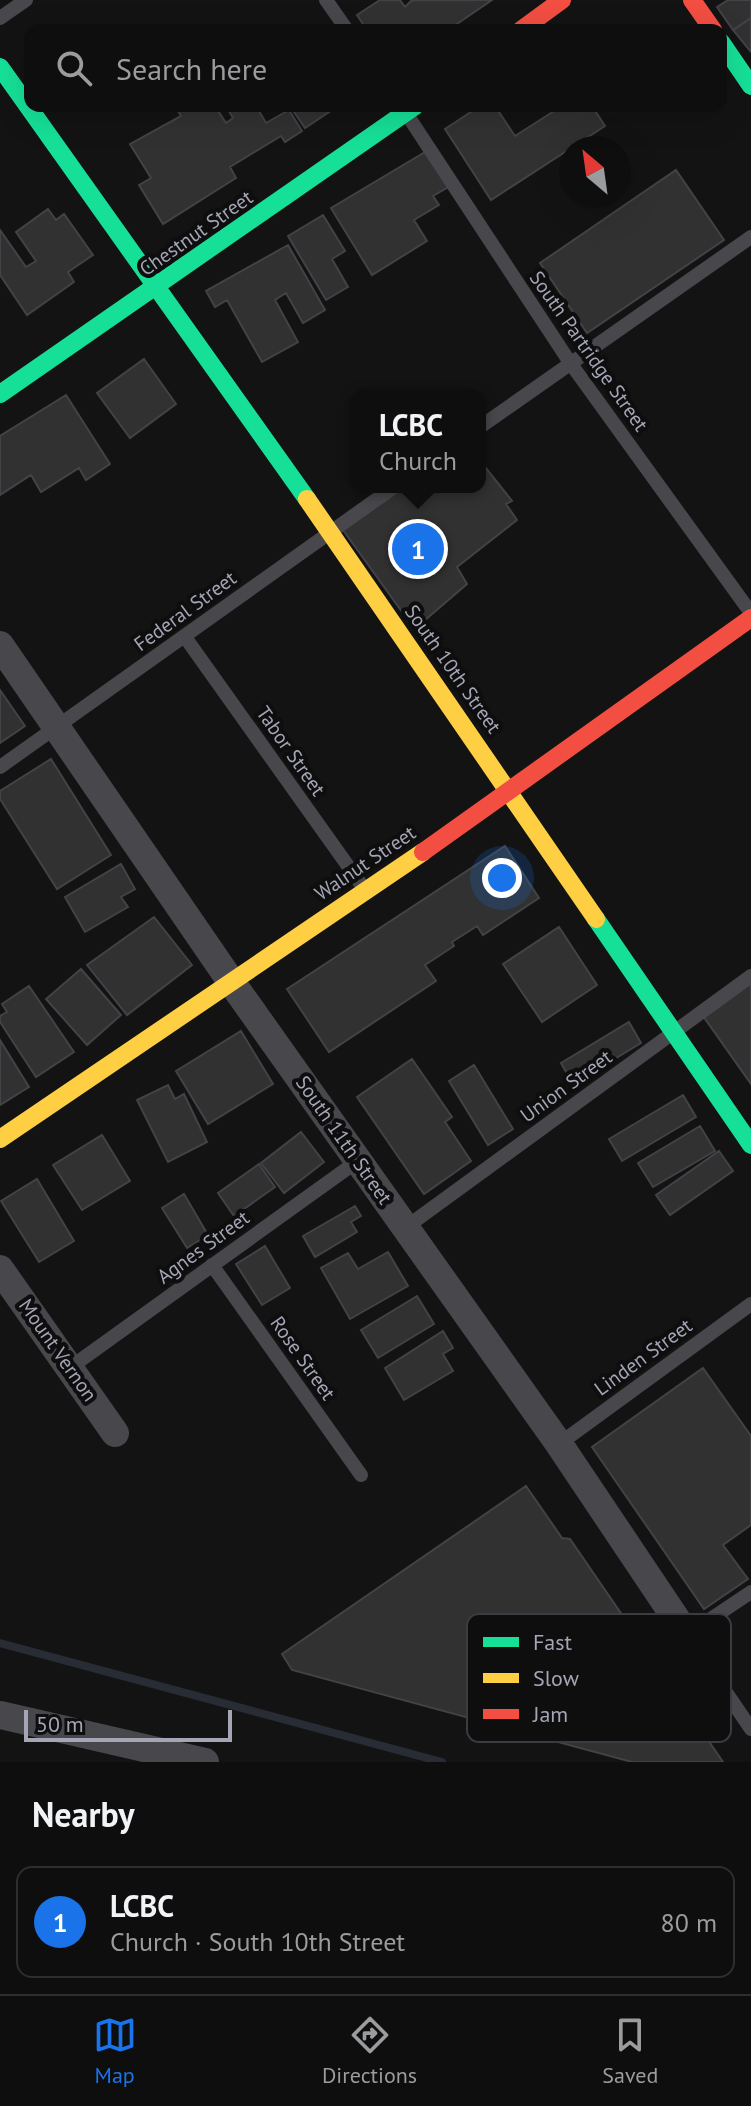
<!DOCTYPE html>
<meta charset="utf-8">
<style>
body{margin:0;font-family:"PT Sans",sans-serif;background:#171717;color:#f1f3f6}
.compass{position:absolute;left:559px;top:136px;width:72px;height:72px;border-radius:50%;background:#0e0e0e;box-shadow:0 8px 32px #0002;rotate:331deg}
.scale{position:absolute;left:24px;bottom:20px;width:208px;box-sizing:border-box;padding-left:8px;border:4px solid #a4a5b5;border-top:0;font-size:22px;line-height:28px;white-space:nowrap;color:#a4a5b5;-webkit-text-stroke:6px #0e0e0f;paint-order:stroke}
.you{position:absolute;left:502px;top:878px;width:28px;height:28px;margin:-20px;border:6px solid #fff;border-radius:50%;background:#1a73e8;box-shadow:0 0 0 12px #1a73e833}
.badge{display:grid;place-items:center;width:52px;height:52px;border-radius:50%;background:#1a73e8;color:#fff;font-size:26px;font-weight:700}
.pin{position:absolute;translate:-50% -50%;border:4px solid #fff;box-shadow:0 2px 8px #0006}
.popup{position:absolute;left:350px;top:389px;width:136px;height:104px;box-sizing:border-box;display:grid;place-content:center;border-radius:16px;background:#0e0e0e;filter:drop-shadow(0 2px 6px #0005);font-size:26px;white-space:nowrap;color:#9b9c9e}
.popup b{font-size:30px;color:#f1f3f6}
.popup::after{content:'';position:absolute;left:50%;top:100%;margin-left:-16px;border:16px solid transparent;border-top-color:#0e0e0e}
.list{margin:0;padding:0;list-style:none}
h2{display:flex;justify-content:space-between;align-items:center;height:104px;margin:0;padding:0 32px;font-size:34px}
h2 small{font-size:26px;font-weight:400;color:#9b9c9e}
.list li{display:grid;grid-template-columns:52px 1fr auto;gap:24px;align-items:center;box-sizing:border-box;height:112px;margin:0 16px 16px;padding:0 16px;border:2px solid #2e2e2e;border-radius:16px}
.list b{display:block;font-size:30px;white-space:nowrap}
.list p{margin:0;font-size:26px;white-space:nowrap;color:#9b9c9e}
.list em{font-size:26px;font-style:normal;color:#9b9c9e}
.icon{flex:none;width:44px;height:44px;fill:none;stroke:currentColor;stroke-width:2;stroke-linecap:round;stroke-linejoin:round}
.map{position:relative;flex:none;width:751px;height:1762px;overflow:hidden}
.search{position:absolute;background:#0e0e0e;box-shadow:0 8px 32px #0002;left:24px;right:24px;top:24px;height:88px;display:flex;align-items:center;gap:20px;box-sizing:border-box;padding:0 28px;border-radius:16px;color:#9b9c9e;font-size:30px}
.sheet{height:232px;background:#0e0e0e}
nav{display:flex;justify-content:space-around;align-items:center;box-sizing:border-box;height:112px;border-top:2px solid #2e2e2e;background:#0e0e0e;font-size:22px;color:#9b9c9e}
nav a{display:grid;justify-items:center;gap:4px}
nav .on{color:#1a73e8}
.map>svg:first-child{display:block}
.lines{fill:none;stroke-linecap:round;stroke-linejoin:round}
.stream{stroke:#272c35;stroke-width:8}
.building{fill:#313132;stroke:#424247;stroke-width:2}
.lane{stroke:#47474c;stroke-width:14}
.street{stroke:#47474c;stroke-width:28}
.fast{stroke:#16e098;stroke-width:18}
.slow{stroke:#ffcf43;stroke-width:18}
.jam{stroke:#f24e42;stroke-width:18}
.labels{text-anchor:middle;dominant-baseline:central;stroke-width:8;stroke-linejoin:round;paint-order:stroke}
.street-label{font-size:20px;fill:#a4a5b5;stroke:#0e0e0f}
.key{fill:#0e0e0f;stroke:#3b3b41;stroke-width:2}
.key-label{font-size:22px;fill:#a4a5b5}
</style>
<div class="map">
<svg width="751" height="1762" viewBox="0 0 751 1762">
<rect width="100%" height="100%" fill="#131313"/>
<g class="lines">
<!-- stream -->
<path class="stream" d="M0 1643 442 1762"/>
</g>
<!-- building -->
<path class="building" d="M380 0H400L405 7 412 0H492L448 30H367L357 15Z
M728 0H751V18L733 30 717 7Z
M751 18V52L733 30Z
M175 106H215L226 123 233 118 226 106H256L266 123 289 110 302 131 285 142 281 136 230 167 236 178 163 224 139 185 151 178 130 144 181 116Z
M290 106H338L305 128Z
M480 106H495L515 136 562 106H592L605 126 491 200 445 129Z
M430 149 452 185 433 196 439 205 414 220 427 241 372 275 331 208Z
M676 170 724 240 587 333 540 263Z
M48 209 56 220 64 214 93 255 68 272 74 282 27 315 0 275V230L26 267 36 261 16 232Z
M323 215 345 251 332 259 348 287 326 300 288 236Z
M288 245 325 310 303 323 286 293 275 300 298 342 262 362 227 300 215 307 206 291Z
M144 359 176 404 130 438 97 393Z
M66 395 110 464 86 480 79 468 41 492 31 475 0 495V436Z
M486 468 512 501 506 504 517 520 457 567 467 584 425 620 410 623 343 530 404 487H480V470Z
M0 690 25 726 0 743Z
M51 759 111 855 57 889 0 799V791Z
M505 846 539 898 483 935 477 926 452 942 454 946 425 965 436 981 329 1052 287 989Z
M121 864 135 889 121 897 128 907 85 932 65 897Z
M154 917 192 965 127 1015 87 965Z
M559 927 597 985 542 1022 503 964Z
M81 969 121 1015 87 1045 46 999Z
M751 982V1084L703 1016Z
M29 986 74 1052 36 1077 0 1022V1016L7 1012 2 1004Z
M629 1022 641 1043 573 1084 561 1063Z
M241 1031 273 1084 208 1124 176 1071Z
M0 1040 29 1087 0 1105Z
M412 1059 452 1117 445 1122 471 1161 424 1194 357 1097Z
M474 1065 513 1129 488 1145 449 1081Z
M168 1085 175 1099 184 1094 207 1142 168 1162 137 1100Z
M683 1095 696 1117 622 1161 609 1139Z
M700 1126 715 1151 653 1187 638 1163Z
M301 1132 324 1162 284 1193 261 1163Z
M102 1135 130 1181 82 1210 53 1165Z
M719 1151 733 1171 670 1215 656 1195Z
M259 1164 275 1187 234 1216 218 1193Z
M37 1179 74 1241 39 1262 1 1201Z
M184 1194 208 1235 187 1248 162 1208Z
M355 1206 361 1216 351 1222 357 1232 315 1257 303 1236Z
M265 1246 290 1288 262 1305 236 1264Z
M388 1252 408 1286 350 1319 321 1268 348 1253 358 1269Z
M417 1296 434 1324 378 1358 361 1330Z
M443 1331 453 1348 443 1354 453 1371 404 1400 385 1368Z
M703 1368 751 1436V1525L723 1545 748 1579 704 1609 592 1447Z
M526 1486 562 1538 570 1539 723 1762H632L292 1670 282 1654Z"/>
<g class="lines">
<!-- lane -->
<path class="lane" d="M326 0 347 30
M0 18 26 0
M406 113 571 364 751 613
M480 427 751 237
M185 637 363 887
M0 767 394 487
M405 1228 751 976
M212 1265 361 1475
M71 1367 359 1160
M559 1444 751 1304
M751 1592 687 1635 751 1729"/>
<!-- street -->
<path class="street" d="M0 645 232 983 559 1444 687 1635
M0 1269 115 1433
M0 1715 205 1762"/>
<!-- fast -->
<path class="fast" d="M721 42 751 86
M0 67 307 499
M0 394 415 106
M596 919 751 1145"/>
<!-- slow -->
<path class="slow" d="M307 499 596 919
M0 1139 423 852"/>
<!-- jam -->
<path class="jam" d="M692 0 713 30
M521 30 562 0
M423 852 751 618"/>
</g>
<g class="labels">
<!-- street labels -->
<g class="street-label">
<text transform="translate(196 233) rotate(-35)">Chestnut Street</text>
<text transform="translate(589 351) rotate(55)">South Partridge Street</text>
<text transform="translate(185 611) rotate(-36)">Federal Street</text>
<text transform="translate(453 669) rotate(55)">South 10th Street</text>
<text transform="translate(291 751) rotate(55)">Tabor Street</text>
<text transform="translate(365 863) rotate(-34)">Walnut Street</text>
<text transform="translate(566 1086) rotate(-36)">Union Street</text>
<text transform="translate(344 1140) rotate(55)">South 11th Street</text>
<text transform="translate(203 1247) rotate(-36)">Agnes Street</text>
<text transform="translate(58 1350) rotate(55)">Mount Vernon</text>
<text transform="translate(643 1357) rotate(-36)">Linden Street</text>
<text transform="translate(303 1358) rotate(55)">Rose Street</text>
</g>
</g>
<!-- legend -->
<rect x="467" y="1614" width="264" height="128" rx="12" class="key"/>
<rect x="483" y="1637" width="36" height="10" fill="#16e098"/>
<rect x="483" y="1673" width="36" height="10" fill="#ffcf43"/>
<rect x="483" y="1709" width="36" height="10" fill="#f24e42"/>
<g class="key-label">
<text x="533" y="1650">Fast</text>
<text x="533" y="1686">Slow</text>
<text x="533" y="1722">Jam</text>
</g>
</svg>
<svg class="compass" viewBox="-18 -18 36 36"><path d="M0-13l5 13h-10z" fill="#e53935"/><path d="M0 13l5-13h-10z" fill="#9b9c9e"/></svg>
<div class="scale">50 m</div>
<div class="you"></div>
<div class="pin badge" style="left:418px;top:549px">1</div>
<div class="popup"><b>LCBC</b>Church</div>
<div class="search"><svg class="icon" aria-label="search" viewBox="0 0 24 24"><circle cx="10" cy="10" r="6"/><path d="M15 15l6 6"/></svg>Search here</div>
</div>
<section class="sheet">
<h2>Nearby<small></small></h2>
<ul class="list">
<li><span class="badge">1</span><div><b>LCBC</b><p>Church · South 10th Street</p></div><em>80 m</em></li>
</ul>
</section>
<nav>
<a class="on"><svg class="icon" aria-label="map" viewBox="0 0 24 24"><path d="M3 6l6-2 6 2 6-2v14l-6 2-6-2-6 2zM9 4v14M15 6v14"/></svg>Map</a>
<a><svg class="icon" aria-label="directions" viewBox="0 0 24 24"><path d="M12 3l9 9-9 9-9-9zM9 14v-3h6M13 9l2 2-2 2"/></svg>Directions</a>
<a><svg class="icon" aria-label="saved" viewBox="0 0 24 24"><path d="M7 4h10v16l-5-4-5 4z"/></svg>Saved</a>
</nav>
